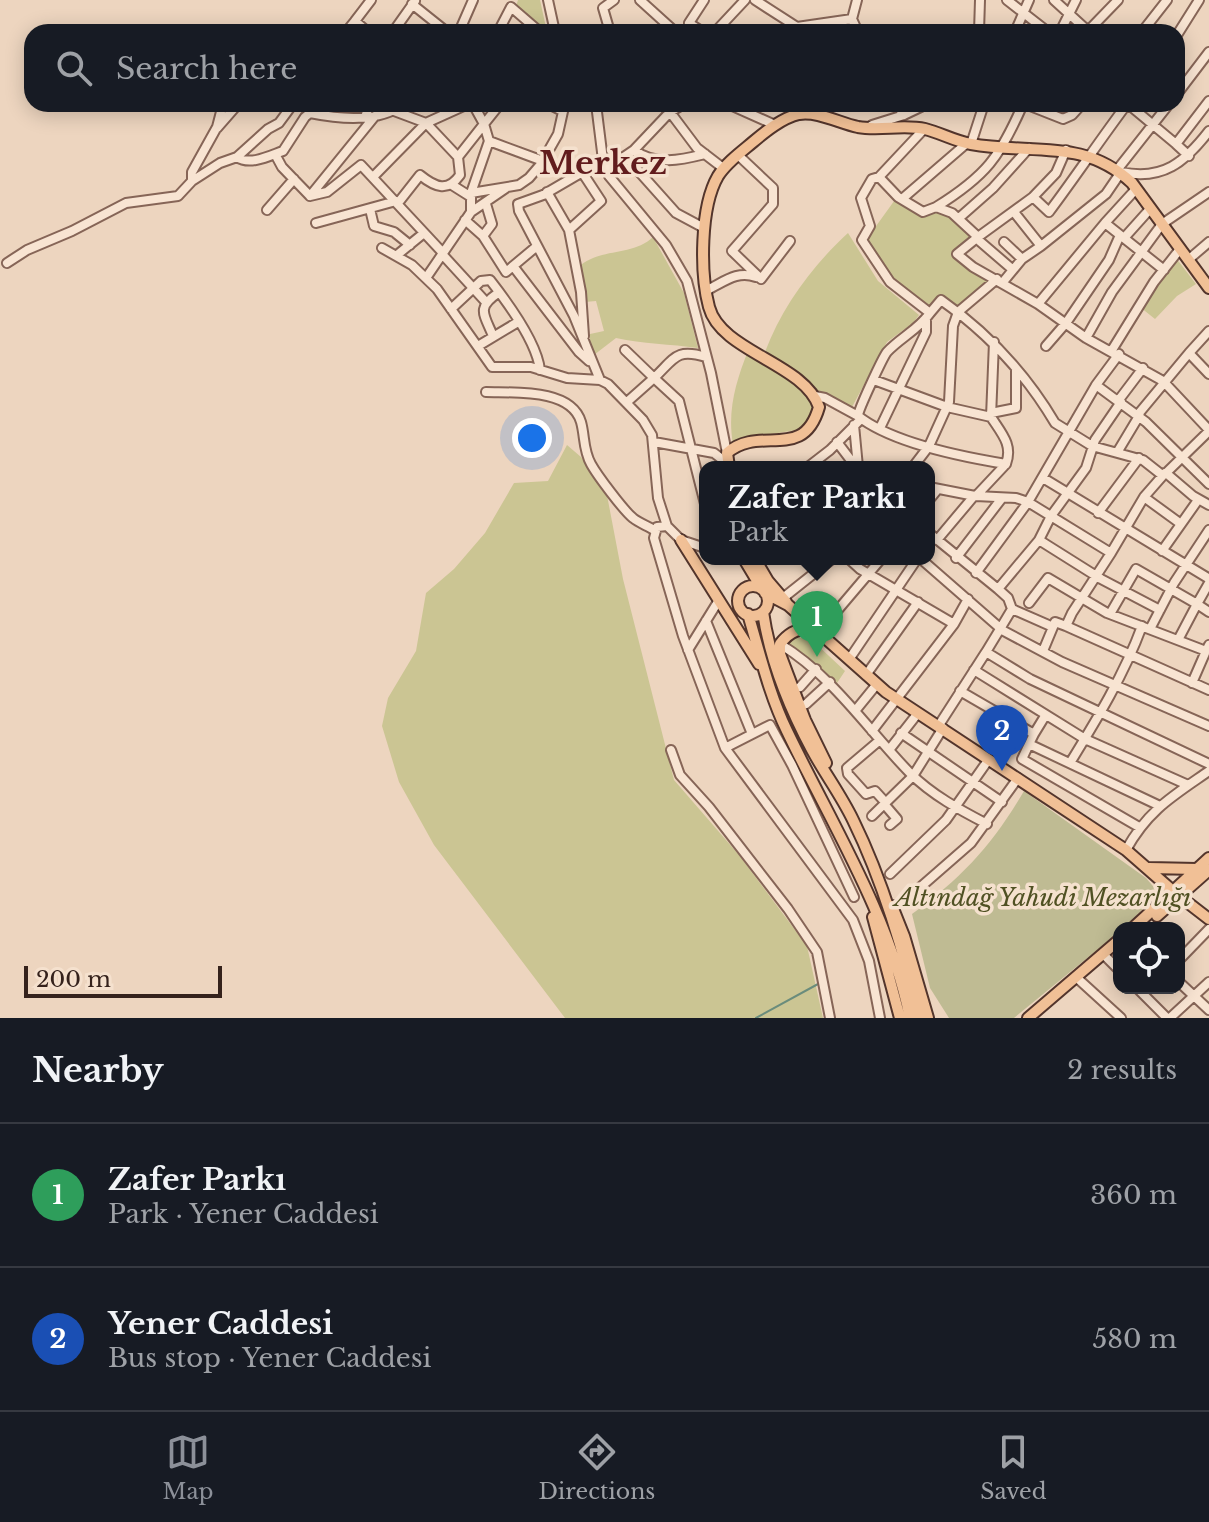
<!DOCTYPE html>
<meta charset="utf-8">
<style>
body{margin:0;font-family:"Libre Baskerville",serif;background:#20242c;color:#f1f3f6}
.controls{position:absolute;right:24px;bottom:24px;display:grid;overflow:hidden;border-radius:16px;box-shadow:0 4px 20px #0003}
.controls button{width:72px;height:72px;display:grid;place-items:center;padding:0;border:0;border-bottom:2px solid #363941;background:#171b24;color:#f1f3f6;font:40px sans-serif}
.scale{position:absolute;left:24px;bottom:20px;width:198px;box-sizing:border-box;padding-left:8px;border:4px solid #35221c;border-top:0;font-size:22px;line-height:28px;white-space:nowrap;color:#35221c;-webkit-text-stroke:6px #f5e1ce;paint-order:stroke}
.you{position:absolute;left:532px;top:438px;width:28px;height:28px;margin:-20px;border:6px solid #fff;border-radius:50%;background:#1a73e8;box-shadow:0 0 0 12px #1a73e833}
.badge{display:grid;place-items:center;width:52px;height:52px;border-radius:50%;background:#8c9099;color:#fff;font-size:26px;font-weight:700}
.pin{position:absolute;translate:-50% -66px;filter:drop-shadow(0 2px 4px #0008)}
.pin::after{content:'';position:absolute;top:42px;width:28px;height:24px;background:inherit;clip-path:polygon(0 0,100% 0,50% 100%)}
.popup{position:absolute;left:699px;top:461px;width:236px;height:104px;box-sizing:border-box;display:grid;place-content:center;border-radius:16px;background:#171b24;filter:drop-shadow(0 2px 6px #0005);font-size:26px;white-space:nowrap;color:#9ea1a6}
.popup b{font-size:30px;color:#f1f3f6}
.popup::after{content:'';position:absolute;left:50%;top:100%;margin-left:-16px;border:16px solid transparent;border-top-color:#171b24}
.list{margin:0;padding:0;list-style:none}
h2{display:flex;justify-content:space-between;align-items:center;height:104px;margin:0;padding:0 32px;font-size:34px}
h2 small{font-size:26px;font-weight:400;color:#9ea1a6}
.list li{display:grid;grid-template-columns:52px 1fr auto;gap:24px;align-items:center;box-sizing:border-box;height:144px;padding:0 32px;border-top:2px solid #363941}
.list b{display:block;font-size:30px;white-space:nowrap}
.list p{margin:0;font-size:26px;white-space:nowrap;color:#9ea1a6}
.list em{font-size:26px;font-style:normal;color:#9ea1a6}
.icon{flex:none;width:44px;height:44px;fill:none;stroke:currentColor;stroke-width:2;stroke-linecap:round;stroke-linejoin:round}
.map{position:relative;flex:none;width:1209px;height:1018px;overflow:hidden}
.search{position:absolute;background:#171b24;box-shadow:0 4px 20px #0003;left:24px;right:24px;top:24px;height:88px;display:flex;align-items:center;gap:20px;box-sizing:border-box;padding:0 28px;border-radius:24px;color:#9ea1a6;font-size:30px}
.sheet{height:392px;background:#171b24}
nav{display:flex;justify-content:space-around;align-items:center;box-sizing:border-box;height:112px;border-top:2px solid #363941;background:#171b24;font-size:22px;color:#9ea1a6}
nav a{display:grid;justify-items:center;gap:4px}
nav .on{color:#8c9099}
.map>svg:first-child{display:block}
.green{fill:#cbc593}
.cemetery{fill:#bfbb93}
.lines{fill:none;stroke-linecap:round;stroke-linejoin:round}
.stream{stroke:#6a8c7c;stroke-width:2}
.minor-casing{stroke:#866557;stroke-width:12}
.major-casing{stroke:#53352c;stroke-width:14}
.minor{stroke:#f8e4d2;stroke-width:8}
.major{stroke:#f1c096;stroke-width:10}
.labels{text-anchor:middle;dominant-baseline:central;stroke-width:7;stroke-linejoin:round;paint-order:stroke}
.park-label{font-size:24px;font-style:italic;fill:#505123;stroke:#f5e1ce}
.district-label{font-size:32px;font-weight:bold;fill:#611c1d;stroke:#f5e1ce}
</style>
<div class="map">
<svg width="1209" height="1018" viewBox="0 0 1209 1018">
<rect width="100%" height="100%" fill="#edd5bf"/>
<!-- green -->
<path class="green" d="M518 0H540L547 32 516 6Z
M897 197 922 214 935 210 955 220 973 236 957 254 995 278 957 309 941 296 930 310 891 281 866 240Z
M848 233 878 281 919 315 913 323 887 342 852 407 821 393 765 352C782 307 812 266 848 233Z
M653 237 684 293 698 348C670 344 643 344 616 338L590 358V334L604 331 596 301 585 302 581 265C602 248 633 256 653 237Z
M1176 258 1196 284 1177 296 1155 319 1140 307Z
M748 351 794 380 814 404 813 414 803 429 741 439 733 444C727 411 736 381 748 351Z
M567 445 581 457 606 490 623 579 674 780 739 855 807 946 823 1018H565L434 845 399 782 382 726 388 698 416 651 426 593 454 569 485 533 514 483 548 481Z
M797 637 813 641 845 671 837 683 785 642Z"/>
<!-- cemetery -->
<path class="cemetery" d="M1024 791 1146 878 1158 892 1128 925 1119 928V932L1014 1018H949L930 988 912 914C962 878 993 844 1024 791Z"/>
<g class="lines">
<!-- stream -->
<path class="stream" d="M756 1018 818 984"/>
<!-- minor casing -->
<g class="minor-casing">
<path id="minor" d="M548 0 555 32
M640 0 672 29
M755 0 797 27 852 19
M857 0 852 19 858 32
M1007 0 1048 32
M1054 0 1089 32
M412 4 447 32
M355 21 371 0
M689 23 704 0
M689 23 703 32
M1088 31 1118 0
M346 32 355 21 368 32
M393 32 415 1
M459 32 473 0
M498 32 511 7 540 32
M610 32 603 8 614 0
M715 32 745 0
M979 32 980 0
M1015 32 1029 0
M1060 32 1076 0
M1142 32 1167 0
M1177 35 1199 0
M1177 94 1209 52
M223 104 217 127 192 172V181L220 163 237 157 268 129 279 123 293 104
M548 104 562 111
M596 104 603 160 609 176 666 245 687 281 711 373 727 453
M661 104 670 112 684 104
M728 104 775 125
M789 104 798 114
M896 104 904 115
M1025 104 1063 119 1072 115 1082 104
M1128 104 1176 144
M394 111 426 123 468 104
M365 117 370 104
M872 125 904 115 927 104
M217 128 238 104
M924 129 879 177 872 179 861 198 870 226 862 240 890 282 930 313 941 300C988 333 1026 374 1055 423L1092 446 1143 460 1162 475
M489 141 543 161
M971 144 984 104
M634 150C655 166 681 160 705 154
M275 154 282 167 310 196
M738 155 773 188V204L732 251 761 279
M1189 156 1176 144 1209 101
M237 157C250 166 269 156 283 151L305 117 310 113C340 119 378 123 404 104
M458 157 484 124 473 104
M626 157 676 213 704 228
M606 169 634 150 670 112 697 148 723 168
M1117 170 1169 104
M373 177 426 123 458 157 460 175C448 192 436 188 420 175L398 203
M879 177 898 197 923 212 936 207 952 213 978 237 957 254 973 267 1038 304 1086 338 1163 381 1209 430
M452 185 471 197
M1136 189 1105 223 1164 270
M547 192 569 230 581 292 584 336
M471 193 519 185 529 178 541 164 558 134 564 107 567 104
M310 196 327 192 361 165 443 253
M310 196 375 116
M1033 197 1049 212C1076 176 1100 140 1127 104
M902 199 967 143
M936 207C986 176 1000 157 1023 104
M370 209 374 226 394 232 410 245
M267 210 294 179
M471 212 506 188
M959 218 993 188 1029 148
M465 220 483 236 506 272 537 246
M316 223 396 201
M569 230 601 201 582 172
M483 236 492 224 486 204
M978 237 1033 197 1056 173 1066 150
M976 238 1012 269
M1124 238 1150 209
M1004 242 1022 259
M1041 246 1106 194 1121 172C1163 181 1185 162 1209 131
M382 248 412 265 437 289 492 367H531L567 378 600 380 608 384 643 420 652 435 658 498 667 526 681 540 705 548
M442 254 485 301
M397 255 424 233
M1188 260 1209 242
M7 263 27 250 72 231 126 203 178 196 192 181
M513 266 579 352 589 361
M426 278 471 212V193L489 141 484 124 500 104
M761 279 790 241
M1003 282 1022 259 1041 246 1014 212
M707 290C724 282 737 270 756 277
M1038 304 1105 223
M451 309 481 281 490 280C508 303 537 342 540 370
M930 313C919 329 900 338 887 352 883 357 858 410 858 416 892 443 963 457 1006 464L976 496 1016 498 1028 502 976 573
M493 336C484 314 476 308 498 293
M1086 338 1112 292 1162 224 1209 192
M478 346 518 322
M1046 346 1066 323 1109 260 1120 235
M625 350 654 378C675 358 676 348 706 357
M1112 350 1154 282 1180 249
M1189 353 1209 331
M1119 354 1096 385 1146 422 1209 484
M600 380 574 316 519 211 518 204 543 195 603 160
M874 380 947 407 991 417 994 342
M1096 385 1028 502 1111 553 1144 497 1165 473
M486 392C513 393 571 388 581 422 585 436 583 450 591 464 597 475 624 511 633 518 639 523 648 526 654 530
M815 396 825 398 858 416
M1118 401 1143 368
M627 402 654 378 679 401 705 504
M1121 402 1095 440 1086 468 1051 516 1039 540 1101 579 1160 610
M991 413 1016 408V369
M991 417C1002 434 1013 445 1006 464
M854 425 858 467
M880 428 926 332V318
M1209 431 1166 473 1193 496 1209 505
M654 442 714 453 727 463
M837 442 856 467
M1118 451 1139 416 1140 412 1189 353 1209 374
M808 467 830 450 861 419
M913 467 929 446 949 402 953 326 958 312 997 279
M1043 478 1208 578
M929 487 975 496
M1144 497 1181 524
M929 500 938 489
M1098 513 1139 458
M667 526 657 527 654 538 683 636 725 748 853 920 869 961 880 1018
M929 533 998 589
M937 540 974 496
M1039 540 998 589 1008 598 1012 609 1000 629 1062 662 1209 726
M1162 551 1198 500
M956 558 1002 498
M849 559 860 569 954 624 872 731
M921 559 1000 628
M1209 583 1197 604 1209 612
M783 598 832 559
M1029 603 1048 578 1107 613 1206 651 1209 645
M1012 609 1053 627 1055 622 1066 626 1209 690
M1110 614 1136 569 1197 604 1178 640
M706 621 752 734
M954 624 968 599
M1066 626 1072 613 1111 553
M1000 629 986 652 1030 679 1209 764
M1150 629 1174 583 1209 530
M819 632 881 559
M780 644C834 677 867 729 910 773 932 795 960 810 987 824
M688 650 719 600
M1043 651 1053 627
M850 658 917 559
M974 670 1085 739 1188 785
M866 675 918 602
M1192 683 1206 651
M800 687 816 669
M960 691 1034 734 1045 716
M806 704 830 682
M855 711 877 684
M939 725 986 652
M901 733 1002 802
M1034 734 1029 744 1160 806
M880 740 847 768 848 774 866 794 875 791 886 803
M1029 744 1022 759 1139 827
M725 748 770 725 792 765 854 897
M671 750 680 775 709 807 788 909 817 952 830 1018
M889 750 918 713
M1070 763C1097 719 1124 675 1142 626
M885 805 897 819 890 825
M872 816 913 776 943 728
M1126 850C1148 810 1173 796 1209 771
M890 874 946 820 989 759
M908 898 971 843 1018 778
M1103 954 1119 970
M1179 960 1209 929
M1076 977 1121 1018
M1179 982 1209 1010
M1137 988 1167 1018
M1170 1018 1209 982"/>
</g>
<!-- major casing -->
<g class="major-casing">
<path id="major" d="M729 467 727 453C760 424 803 463 819 407 804 363 721 352 709 307 700 273 700 207 718 176 726 163 741 152 753 142 766 131 782 118 799 114 818 111 839 123 858 127 880 131 903 124 925 129 941 133 954 141 971 144 1030 155 1083 137 1132 183L1209 288
M681 540 759 664
M744 559 762 589
M755 559 768 581 786 602
M738 601a15 15 0 1 1 30 0a15 15 0 1 1-30 0Z
M765 593 788 605 886 692 1126 850 1174 892 1209 919
M763 612C770 661 789 707 812 750 825 774 841 795 853 820 881 877 906 955 918 1018
M748 614C760 654 769 694 787 731 832 825 889 914 910 1018
M817 632C801 626 790 631 780 644V654L805 720 826 763
M1149 868 1197 869
M892 906 904 936 928 1018
M1157 916 1209 870
M873 917 900 1018
M1133 928 1209 858
M1028 1018 1119 940"/>
</g>
<!-- minor -->
<use href="#minor" class="minor"/>
<!-- major -->
<use href="#major" class="major"/>
</g>
<g class="labels">
<!-- park labels -->
<g class="park-label">
<text x="1043" y="897">Altındağ Yahudi Mezarlığı</text>
</g>
<!-- district labels -->
<g class="district-label">
<text x="603" y="163">Merkez</text>
</g>
</g>
</svg>
<div class="controls">
<button><svg class="icon" aria-label="locate" viewBox="0 0 24 24"><circle cx="12" cy="12" r="6"/><path d="M12 2v4M12 18v4M2 12h4M18 12h4"/></svg></button>
</div>
<div class="scale">200 m</div>
<div class="you"></div>
<div class="pin badge" style="left:817px;top:657px;background:#2e9e5b">1</div>
<div class="popup"><b>Zafer Parkı</b>Park</div>
<div class="pin badge" style="left:1002px;top:771px;background:#1a4fb4">2</div>
<div class="search"><svg class="icon" aria-label="search" viewBox="0 0 24 24"><circle cx="10" cy="10" r="6"/><path d="M15 15l6 6"/></svg>Search here</div>
</div>
<section class="sheet">
<h2>Nearby<small>2 results</small></h2>
<ul class="list">
<li><span class="badge" style="background:#2e9e5b">1</span><div><b>Zafer Parkı</b><p>Park · Yener Caddesi</p></div><em>360 m</em></li>
<li><span class="badge" style="background:#1a4fb4">2</span><div><b>Yener Caddesi</b><p>Bus stop · Yener Caddesi</p></div><em>580 m</em></li>
</ul>
</section>
<nav>
<a class="on"><svg class="icon" aria-label="map" viewBox="0 0 24 24"><path d="M3 6l6-2 6 2 6-2v14l-6 2-6-2-6 2zM9 4v14M15 6v14"/></svg>Map</a>
<a><svg class="icon" aria-label="directions" viewBox="0 0 24 24"><path d="M12 3l9 9-9 9-9-9zM9 14v-3h6M13 9l2 2-2 2"/></svg>Directions</a>
<a><svg class="icon" aria-label="saved" viewBox="0 0 24 24"><path d="M7 4h10v16l-5-4-5 4z"/></svg>Saved</a>
</nav>
